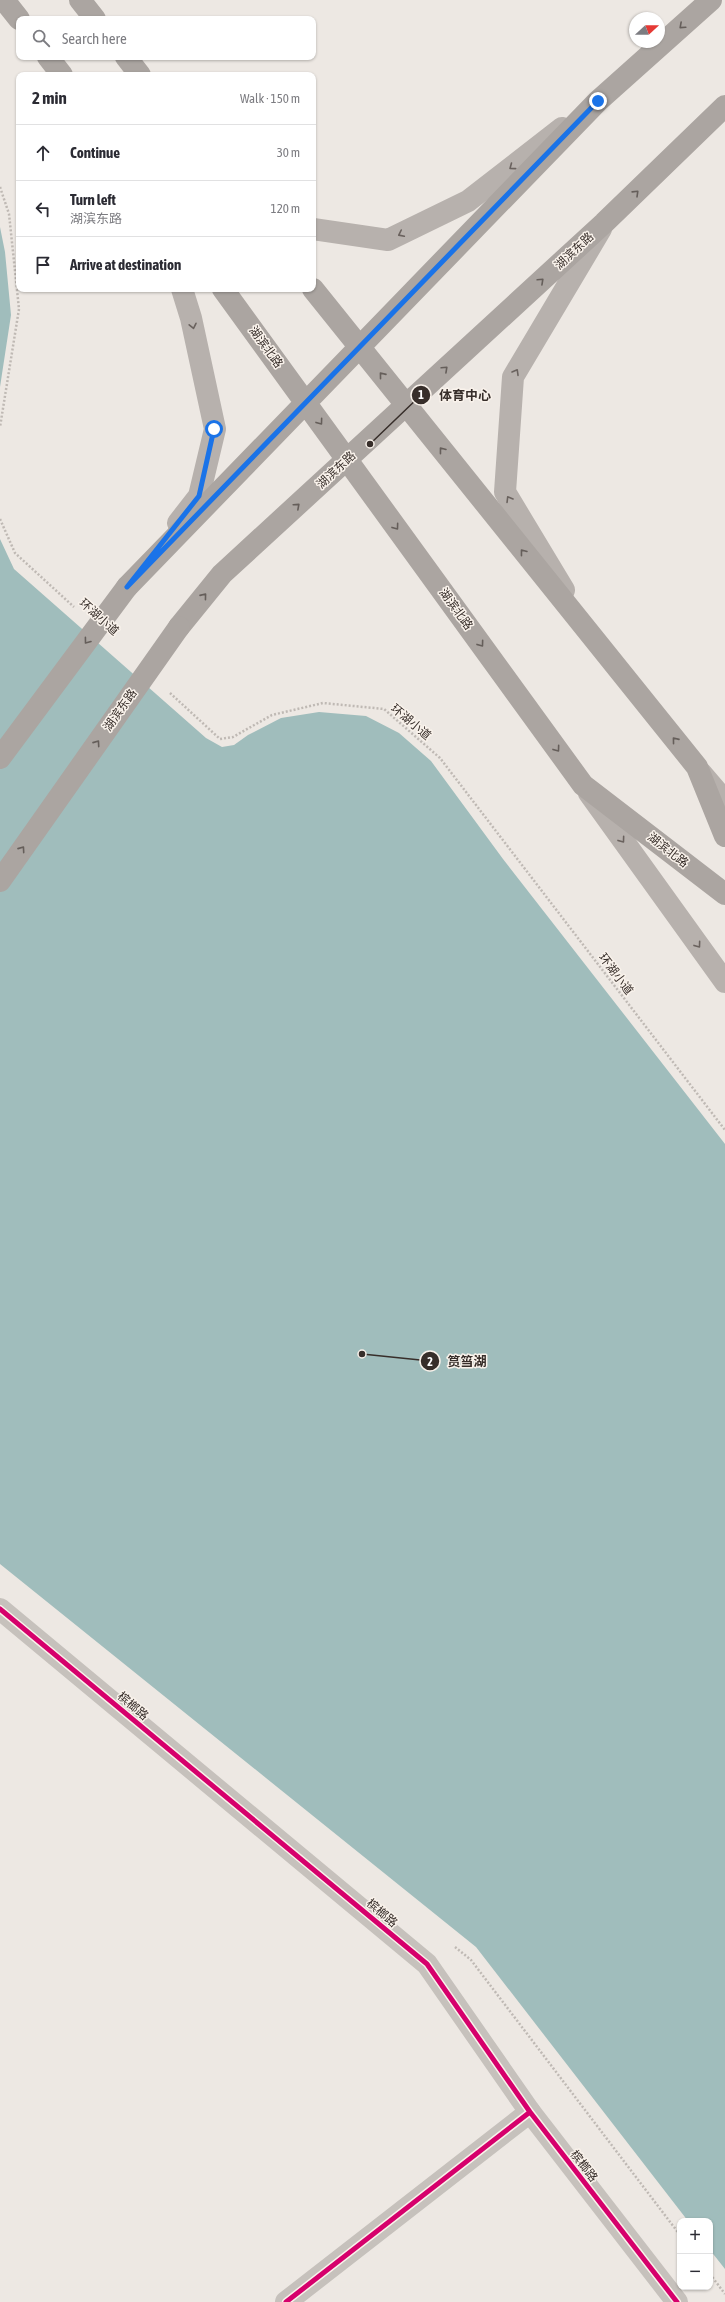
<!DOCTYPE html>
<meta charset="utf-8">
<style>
body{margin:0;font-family:"Asap Condensed","Noto Sans SC",sans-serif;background:#f7f7f7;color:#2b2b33}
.controls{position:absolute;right:12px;bottom:12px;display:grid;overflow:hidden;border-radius:8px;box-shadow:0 1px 3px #0004}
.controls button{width:36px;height:36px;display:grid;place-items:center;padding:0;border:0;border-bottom:1px solid #e1e1e2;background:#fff;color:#2b2b33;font:20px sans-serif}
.compass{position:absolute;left:629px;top:12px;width:36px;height:36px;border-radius:50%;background:#fff;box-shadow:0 1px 3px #0004;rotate:69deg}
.stop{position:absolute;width:12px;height:12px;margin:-9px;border:3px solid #1a73e8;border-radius:50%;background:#fff}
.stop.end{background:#1a73e8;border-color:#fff;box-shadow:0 1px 4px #0008}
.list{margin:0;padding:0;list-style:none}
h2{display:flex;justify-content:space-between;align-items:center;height:52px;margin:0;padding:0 16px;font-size:17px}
h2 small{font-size:13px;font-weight:400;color:#7c7c81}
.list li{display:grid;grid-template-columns:26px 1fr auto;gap:12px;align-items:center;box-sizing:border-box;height:56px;padding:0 16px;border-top:1px solid #e1e1e2}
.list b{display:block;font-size:15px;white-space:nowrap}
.list p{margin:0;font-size:13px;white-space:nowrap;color:#7c7c81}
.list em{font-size:13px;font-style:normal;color:#7c7c81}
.icon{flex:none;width:22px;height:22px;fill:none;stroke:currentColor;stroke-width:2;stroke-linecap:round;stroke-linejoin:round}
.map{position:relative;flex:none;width:725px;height:2302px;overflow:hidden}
.search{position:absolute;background:#fff;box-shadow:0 1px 3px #0004;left:16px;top:16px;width:300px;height:44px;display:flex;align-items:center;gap:10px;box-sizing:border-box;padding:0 14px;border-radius:8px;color:#7c7c81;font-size:15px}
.panel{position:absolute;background:#fff;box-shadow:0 1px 3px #0004;left:16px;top:72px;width:300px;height:220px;border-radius:8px}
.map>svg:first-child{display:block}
.water{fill:#a0bdbc}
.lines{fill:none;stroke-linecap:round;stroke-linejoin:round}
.path{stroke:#bfb9b4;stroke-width:2.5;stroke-dasharray:2 2;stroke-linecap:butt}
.minor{stroke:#c6c1bc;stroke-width:22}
.tertiary{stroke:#c6c1bc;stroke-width:22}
.secondary{stroke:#b7b1ad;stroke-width:22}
.primary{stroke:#aba5a1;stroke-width:22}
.primary-bridge{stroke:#aba5a1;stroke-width:22}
.cycleway-casing{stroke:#f9f2eb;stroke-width:8}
.cycleway{stroke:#d6006c;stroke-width:5}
.oneway{stroke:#655e5a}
.oneway2{stroke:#6a625e}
.route{stroke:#1a73e8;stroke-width:5}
.labels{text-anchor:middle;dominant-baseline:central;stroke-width:3;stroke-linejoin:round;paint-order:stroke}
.street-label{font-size:12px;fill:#372e2a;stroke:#f9f2eb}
.leader{fill:none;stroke:#372e2a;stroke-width:1.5}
.callout-dot{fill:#372e2a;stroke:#f9f2eb;stroke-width:1.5}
.mark-label{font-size:12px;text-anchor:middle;font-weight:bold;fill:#fff}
.callout-label{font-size:13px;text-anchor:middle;font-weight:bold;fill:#372e2a;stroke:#f9f2eb;stroke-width:3;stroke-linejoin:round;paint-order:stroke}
</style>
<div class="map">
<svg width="725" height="2302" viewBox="0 0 725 2302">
<rect width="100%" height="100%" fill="#ede8e3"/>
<!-- water -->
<path class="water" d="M0 227 5 252 11 315 0 387Z
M0 539 14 569 206 738 222 747 234 745 248 735 281 718 319 712 366 716 399 733 431 761 503 859 725 1144V2269L710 2250V2221H688L476 1947 0 1564Z"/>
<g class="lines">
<!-- path -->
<path class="path" d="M0 187 9 214 19 309 0 427
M0 519 15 553 74 607
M170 693 220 739 233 737 272 715 323 703 384 709 440 758 725 1130
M455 1947 471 1960 680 2235
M710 2274 725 2294"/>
<!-- minor -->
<path class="minor" d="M286 2302 530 2112"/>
<!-- tertiary -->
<path class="tertiary" d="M0 1609 427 1964 530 2112 677 2302"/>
<!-- secondary -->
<path class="secondary" d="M313 229 388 240 468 201 562 128
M178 523 199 496 215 429 191 318 182 289
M564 590 505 492 513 377 601 229
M701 773 725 801
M589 793 725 982"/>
<!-- primary -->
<path class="primary" d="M4 0 19 19
M80 0 95 19
M48 57 62 75
M126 57 140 75
M223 289 583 785 725 894
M313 289 697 767 725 836
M127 587 598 101 711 0
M179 627 222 574 604 223 725 106"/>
<!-- primary-bridge -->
<path class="primary-bridge" d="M0 758 127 587
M0 881 179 627"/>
<!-- cycleway casing -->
<g class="cycleway-casing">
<path id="cycleway" d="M0 1609 427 1964 530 2112 677 2302
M286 2302 530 2112"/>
</g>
<!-- cycleway -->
<use href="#cycleway" class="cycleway"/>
</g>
<!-- one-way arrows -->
<defs><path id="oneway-chevron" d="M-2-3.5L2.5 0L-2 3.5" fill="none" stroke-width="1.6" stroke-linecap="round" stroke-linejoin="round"/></defs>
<g class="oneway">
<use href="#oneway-chevron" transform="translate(682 26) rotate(138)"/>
<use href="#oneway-chevron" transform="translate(636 193) rotate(-44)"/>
<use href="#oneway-chevron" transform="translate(541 281) rotate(-43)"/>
<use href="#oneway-chevron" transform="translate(445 369) rotate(-43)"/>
<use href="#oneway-chevron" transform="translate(382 375) rotate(-129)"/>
<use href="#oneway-chevron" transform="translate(320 422) rotate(54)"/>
<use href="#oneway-chevron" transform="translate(442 450) rotate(-128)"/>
<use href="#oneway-chevron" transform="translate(297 506) rotate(-42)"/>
<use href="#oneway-chevron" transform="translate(396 527) rotate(54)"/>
<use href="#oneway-chevron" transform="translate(523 552) rotate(-128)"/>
<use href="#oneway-chevron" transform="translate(204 596) rotate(-51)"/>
<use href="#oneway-chevron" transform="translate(87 641) rotate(127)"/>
<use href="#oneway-chevron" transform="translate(481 644) rotate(54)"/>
<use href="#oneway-chevron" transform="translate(675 740) rotate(-129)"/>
<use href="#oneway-chevron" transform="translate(97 743) rotate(-55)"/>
<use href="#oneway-chevron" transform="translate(557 749) rotate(54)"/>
<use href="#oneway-chevron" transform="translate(22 849) rotate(-55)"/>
</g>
<g class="oneway2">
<use href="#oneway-chevron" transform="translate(512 167) rotate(143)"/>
<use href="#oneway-chevron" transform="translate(401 234) rotate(154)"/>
<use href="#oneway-chevron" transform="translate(193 326) rotate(78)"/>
<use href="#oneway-chevron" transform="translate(516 372) rotate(-60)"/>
<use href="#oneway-chevron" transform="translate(509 499) rotate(-121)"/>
<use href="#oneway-chevron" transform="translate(622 840) rotate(54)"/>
<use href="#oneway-chevron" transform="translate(698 945) rotate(54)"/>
</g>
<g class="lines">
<!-- route -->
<path class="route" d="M214 429 199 496 127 587 598 101"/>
</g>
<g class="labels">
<!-- street labels -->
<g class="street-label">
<text transform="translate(574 251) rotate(-43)">湖滨东路</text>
<text transform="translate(266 347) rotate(54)">湖滨北路</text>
<text transform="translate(336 470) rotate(-43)">湖滨东路</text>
<text transform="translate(456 609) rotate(54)">湖滨北路</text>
<text transform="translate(99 617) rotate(42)">环湖小道</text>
<text transform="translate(120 710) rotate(-55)">湖滨东路</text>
<text transform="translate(411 722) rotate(40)">环湖小道</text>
<text transform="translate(668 850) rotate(38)">湖滨北路</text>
<text transform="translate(616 974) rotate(53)">环湖小道</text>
<text transform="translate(133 1706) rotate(40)">槟榔路</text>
<text transform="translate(382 1913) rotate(40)">槟榔路</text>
<text transform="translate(584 2166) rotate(52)">槟榔路</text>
</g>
</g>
<!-- callouts -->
<path class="leader" d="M370 444L421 395M362 1354L430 1361"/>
<g class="callout-dot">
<circle cx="370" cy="444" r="4"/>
<circle cx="362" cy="1354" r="4"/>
<circle cx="421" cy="395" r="10"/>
<circle cx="430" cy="1361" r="10"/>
</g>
<g class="mark-label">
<text x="421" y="399">1</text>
<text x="430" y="1366">2</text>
</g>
<g class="callout-label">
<text x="465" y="400">体育中心</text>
<text x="467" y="1366">筼筜湖</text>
</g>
</svg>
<div class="controls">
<button>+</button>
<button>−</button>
</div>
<svg class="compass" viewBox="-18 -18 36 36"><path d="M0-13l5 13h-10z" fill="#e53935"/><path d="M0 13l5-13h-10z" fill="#7c7c81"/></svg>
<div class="stop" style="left:214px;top:429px"></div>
<div class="stop end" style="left:598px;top:101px"></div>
<div class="search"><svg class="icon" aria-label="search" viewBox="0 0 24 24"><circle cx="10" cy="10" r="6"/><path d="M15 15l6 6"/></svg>Search here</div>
<section class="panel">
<h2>2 min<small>Walk · 150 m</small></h2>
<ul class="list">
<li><svg class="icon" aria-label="ahead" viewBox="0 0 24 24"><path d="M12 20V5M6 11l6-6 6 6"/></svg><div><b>Continue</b></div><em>30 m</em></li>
<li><svg class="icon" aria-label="left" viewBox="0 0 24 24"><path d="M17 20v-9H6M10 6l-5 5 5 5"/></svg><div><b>Turn left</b><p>湖滨东路</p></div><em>120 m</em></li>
<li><svg class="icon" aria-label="arrive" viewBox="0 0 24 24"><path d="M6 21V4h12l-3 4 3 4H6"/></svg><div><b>Arrive at destination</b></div></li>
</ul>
</section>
</div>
